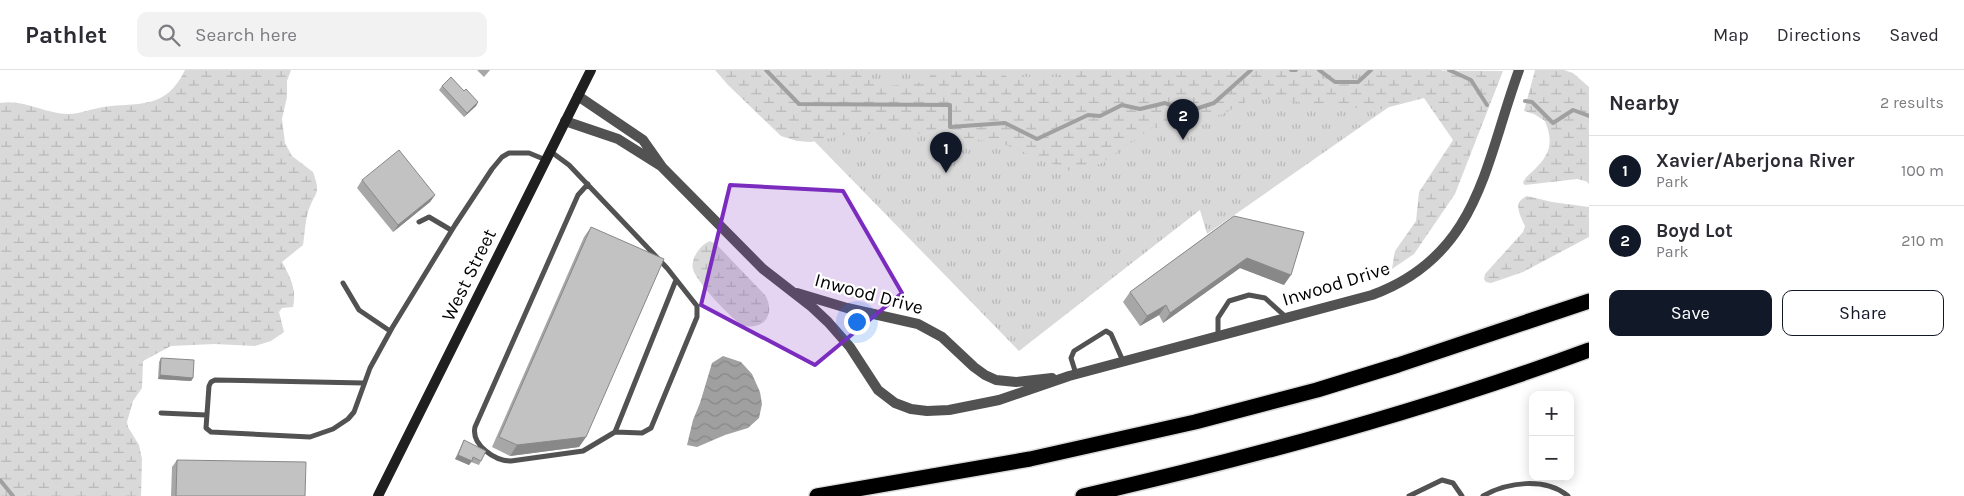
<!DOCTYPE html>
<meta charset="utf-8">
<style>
body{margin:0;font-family:Karla,sans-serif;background:#f2f2f3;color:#2b2b33}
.controls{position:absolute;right:15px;bottom:15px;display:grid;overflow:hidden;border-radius:10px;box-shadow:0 2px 12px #0003}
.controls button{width:45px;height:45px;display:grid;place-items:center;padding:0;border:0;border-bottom:1px solid #e1e1e2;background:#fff;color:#2b2b33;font:25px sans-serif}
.you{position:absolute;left:856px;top:251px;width:18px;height:18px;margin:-12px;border:4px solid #fff;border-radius:50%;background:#1a73e8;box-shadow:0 0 0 8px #1a73e833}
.badge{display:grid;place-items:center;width:32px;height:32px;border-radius:50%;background:#111827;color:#fff;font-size:16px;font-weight:700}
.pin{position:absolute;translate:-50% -41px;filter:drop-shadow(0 1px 2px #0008)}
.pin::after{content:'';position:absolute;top:26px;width:18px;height:15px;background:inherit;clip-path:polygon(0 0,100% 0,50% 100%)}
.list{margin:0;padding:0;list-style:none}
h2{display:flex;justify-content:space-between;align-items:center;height:65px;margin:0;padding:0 20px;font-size:21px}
h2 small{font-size:16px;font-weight:400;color:#7c7c81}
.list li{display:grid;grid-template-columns:32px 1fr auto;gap:15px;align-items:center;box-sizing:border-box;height:70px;padding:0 20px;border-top:1px solid #e1e1e2}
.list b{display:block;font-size:19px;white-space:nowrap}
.list p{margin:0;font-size:16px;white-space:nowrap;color:#7c7c81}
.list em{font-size:16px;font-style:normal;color:#7c7c81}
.actions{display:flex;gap:10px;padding:15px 20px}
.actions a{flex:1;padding:11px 0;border:1px solid #111827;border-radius:10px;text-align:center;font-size:18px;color:#111827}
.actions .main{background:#111827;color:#fff}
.icon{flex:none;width:28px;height:28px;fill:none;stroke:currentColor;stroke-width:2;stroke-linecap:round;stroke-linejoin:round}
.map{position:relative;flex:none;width:1589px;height:426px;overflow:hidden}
header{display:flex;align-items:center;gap:30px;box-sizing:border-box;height:70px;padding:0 25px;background:#fff;border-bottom:1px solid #e1e1e2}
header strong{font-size:24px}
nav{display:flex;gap:28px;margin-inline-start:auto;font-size:18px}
.search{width:350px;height:45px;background:#f2f2f3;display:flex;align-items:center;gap:12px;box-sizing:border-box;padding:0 18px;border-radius:10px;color:#7c7c81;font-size:19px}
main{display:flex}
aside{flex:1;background:#fff}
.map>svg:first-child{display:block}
.grass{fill:url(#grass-tufts)}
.wetland{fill:url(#wetland-marsh)}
.water{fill:url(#water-waves)}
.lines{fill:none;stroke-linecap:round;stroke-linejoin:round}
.stream{stroke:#a0a0a0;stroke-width:4}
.motorway-casing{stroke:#dbdbdb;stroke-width:18}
.service{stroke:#525252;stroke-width:5}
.minor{stroke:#525252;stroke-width:10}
.secondary{stroke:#1f1f1f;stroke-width:10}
.motorway{stroke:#000;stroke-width:15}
.wall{fill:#a7a7a7}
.shaded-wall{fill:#888}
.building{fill:#c2c2c2;stroke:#888}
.marked{fill:#7b2cbf;fill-opacity:0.2;stroke:#7b2cbf;stroke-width:4;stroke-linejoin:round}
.labels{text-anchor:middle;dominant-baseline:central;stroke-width:4.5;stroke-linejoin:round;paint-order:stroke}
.street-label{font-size:19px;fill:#000;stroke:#fff}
</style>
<header>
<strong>Pathlet</strong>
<div class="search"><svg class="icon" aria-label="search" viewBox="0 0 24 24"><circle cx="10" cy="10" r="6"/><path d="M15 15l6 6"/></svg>Search here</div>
<nav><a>Map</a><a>Directions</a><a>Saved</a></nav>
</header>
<main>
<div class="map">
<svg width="1589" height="426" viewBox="0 0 1589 426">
<defs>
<pattern id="grass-tufts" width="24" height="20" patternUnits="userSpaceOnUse" patternTransform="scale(1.25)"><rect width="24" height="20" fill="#d9d9d9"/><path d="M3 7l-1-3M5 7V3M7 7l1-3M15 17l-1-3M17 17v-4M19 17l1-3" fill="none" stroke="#b8b8b8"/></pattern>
<pattern id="wetland-marsh" width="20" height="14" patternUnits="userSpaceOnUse" patternTransform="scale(1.25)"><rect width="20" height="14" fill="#d9d9d9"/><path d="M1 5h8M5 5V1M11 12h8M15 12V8" fill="none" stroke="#b8b8b8"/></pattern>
<pattern id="water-waves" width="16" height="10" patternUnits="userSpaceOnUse" patternTransform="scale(1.25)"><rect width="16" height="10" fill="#a0a0a0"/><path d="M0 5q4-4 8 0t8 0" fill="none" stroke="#888"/></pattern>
</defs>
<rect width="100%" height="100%" fill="#fff"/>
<!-- grass -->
<path class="grass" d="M745 0H1442L1207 164 1200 140 1019 281Z"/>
<!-- wetland -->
<path class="wetland" d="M185 0H291L287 11V27L282 49 285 73 292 86 313 102C321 125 316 120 309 139 305 150 305 163 303 175L282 192C290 206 297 220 293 237L282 238 279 242 284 262 271 271 255 276 214 274 171 276 143 291 142 318 133 331 127 352 128 357 139 375 142 389 141 426H0V33C24 29 45 44 68 44 80 44 91 39 103 37 140 32 166 40 185 0Z
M715 0H858L866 9 889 16 924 12 936 0H999L1007 7H1057L1074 0H1311V2L1325 15 1350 14 1381 0 1503 1 1455 124 1414 184 1392 199 1395 181 1416 151 1419 122 1453 70 1424 28 1378 40 1253 28 1202 55 1152 58 1100 94 1070 101 1001 73 946 66 900 62 845 65 811 72 797 71 781 66 728 15Z
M1535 0H1564L1573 3 1589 17V114L1586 111 1577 109 1525 115 1523 113C1525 107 1529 105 1533 101 1550 85 1554 73 1545 51L1534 44 1524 41Z
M1527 126 1552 132 1589 137V167L1523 202 1491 213 1486 212 1484 209 1485 204 1523 162 1525 156C1520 145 1512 132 1527 126Z
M710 171 716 174 765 225C776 243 764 262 742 255 730 247 696 212 693 199 690 189 701 174 710 171Z"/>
<!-- water -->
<path class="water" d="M723 286 741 292 752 304 760 322 762 334 759 348 748 358 725 365 697 377 687 375 693 350 700 333 712 293Z"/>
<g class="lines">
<!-- stream -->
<path class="stream" d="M766 0 799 34 950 35V57L1005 53 1037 69 1088 45 1100 46 1122 35 1140 39 1165 33 1186 42 1214 33 1251 0
M1291 0H1296
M1319 0 1335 12H1358L1371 0
M1449 0 1471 10 1487 35
M1525 31 1532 32 1553 53 1573 40 1589 46
M0 410 13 426"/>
<!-- motorway casing -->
<g class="motorway-casing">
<path id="motorway" d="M817 426 1030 389 1195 352 1317 320 1398 295 1589 231
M1083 426C1254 387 1424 341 1589 280"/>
</g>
<!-- service -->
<path class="service" d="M550 81 569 95 667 198 697 236V247L651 358 642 363 615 362
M588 114 578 125 475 357C471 375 495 391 511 391L583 381 615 362 676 210
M419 152 429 147 451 160
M343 213 359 240 390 261
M1218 266V248L1229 231 1249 225 1265 228 1286 247
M1076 304 1071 288 1074 281 1106 261 1111 264 1123 291
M364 313 215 310 211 312 209 316 206 358 211 362 310 367 333 359 348 349 354 342 370 298 392 258 455 155 492 99 502 87 509 83H529L546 90
M161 343 206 345
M1409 426 1442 410 1453 413 1462 426
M1483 426C1507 412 1545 407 1568 426"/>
<!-- minor -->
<path class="minor" d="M578 26 643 70 662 97 763 199 812 237 828 252 850 277 878 320 895 333 911 339 927 341 949 340 999 330 1069 306 1372 225C1479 186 1485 93 1519 0
M565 51 618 69 661 96
M797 223 847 238 918 254 942 267 974 297 985 305 996 310 1016 312 1052 308"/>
<!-- secondary -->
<path class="secondary" d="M378 426 591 0"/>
<!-- motorway -->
<use href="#motorway" class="motorway"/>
</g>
<!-- wall -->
<path class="wall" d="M477 0H490L484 7Z
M442 16 464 21 478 32 476 36 464 47 439 20Z
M362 110 435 125 430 132 393 162 357 118Z
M1234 146 1284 215 1240 198 1163 253 1159 245 1140 256 1123 232 1130 222Z
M591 157 586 367 579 377 510 386 492 377 584 167Z
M161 288 193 308 191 311 158 309 159 292Z
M464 370 481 391 479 395 471 392 469 395 455 389 462 374Z
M177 390 305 426H171L172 397Z"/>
<!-- shaded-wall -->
<path class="shaded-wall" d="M478 32 476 36 464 47 467 43Z
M435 125 430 132 393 162 398 155Z
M1247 188 1291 205 1284 215 1240 198 1163 253 1170 243Z
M1166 235 1159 245 1140 256 1147 246Z
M160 305 193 308 191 311 158 309Z
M586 367 579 377 510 386 517 375Z
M458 385 472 391 469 395 455 389Z"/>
<!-- building -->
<path class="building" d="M451 7 464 21 466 19 478 32 467 43 442 16Z
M399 80 435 125 398 155 362 110Z
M1234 146 1304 162 1291 205 1247 188 1170 243 1166 235 1147 246 1130 222Z
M591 157 664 189 586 367 517 375 499 367Z
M161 288 194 290 193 308 160 305Z
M464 370 486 381 481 391 473 387 472 391 458 385Z
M177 390 306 392 305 426H176Z"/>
<!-- marked area -->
<path class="marked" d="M730 115 843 121 902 223 815 295 701 235Z"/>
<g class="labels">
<!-- street labels -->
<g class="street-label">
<text transform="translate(469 205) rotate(-64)">West Street</text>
<text transform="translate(1336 214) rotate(-17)">Inwood Drive</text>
<text transform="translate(869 224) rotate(15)">Inwood Drive</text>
</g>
</g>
</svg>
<div class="controls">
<button>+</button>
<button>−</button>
</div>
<div class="you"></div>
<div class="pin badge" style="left:946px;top:103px">1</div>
<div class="pin badge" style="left:1183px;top:70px">2</div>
</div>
<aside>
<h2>Nearby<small>2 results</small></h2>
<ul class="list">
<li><span class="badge">1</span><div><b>Xavier/Aberjona River</b><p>Park</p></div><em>100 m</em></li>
<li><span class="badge">2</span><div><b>Boyd Lot</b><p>Park</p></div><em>210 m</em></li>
</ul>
<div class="actions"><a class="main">Save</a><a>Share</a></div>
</aside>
</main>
